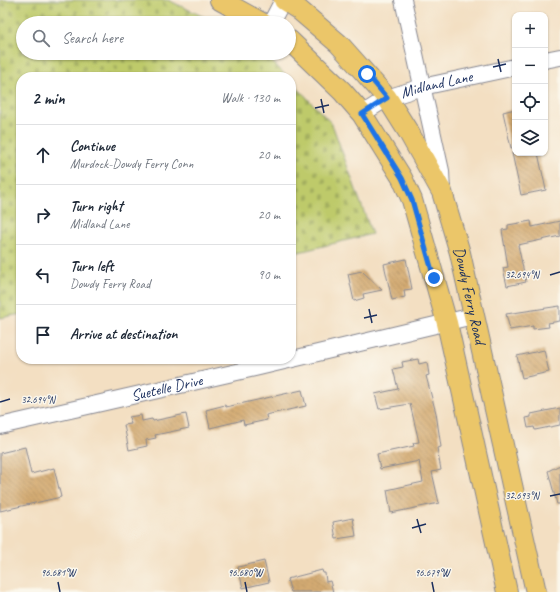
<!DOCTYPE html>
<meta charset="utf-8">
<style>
body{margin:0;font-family:Caveat,sans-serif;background:#f6f6f7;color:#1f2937}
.controls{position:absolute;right:12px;top:12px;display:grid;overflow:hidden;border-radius:8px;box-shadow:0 1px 3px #0004}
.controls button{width:36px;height:36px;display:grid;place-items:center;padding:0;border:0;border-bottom:1px solid #e0e1e3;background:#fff;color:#1f2937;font:20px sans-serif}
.stop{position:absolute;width:12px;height:12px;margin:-9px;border:3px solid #1a73e8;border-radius:50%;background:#fff}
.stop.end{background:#1a73e8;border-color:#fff;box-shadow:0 1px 4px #0008}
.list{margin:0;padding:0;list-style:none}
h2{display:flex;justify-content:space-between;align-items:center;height:52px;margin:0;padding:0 16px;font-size:17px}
h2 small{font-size:13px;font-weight:400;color:#747a83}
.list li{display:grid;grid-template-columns:26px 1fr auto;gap:12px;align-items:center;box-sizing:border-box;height:60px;padding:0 16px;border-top:1px solid #e0e1e3}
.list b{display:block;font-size:15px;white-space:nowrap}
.list p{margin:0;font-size:13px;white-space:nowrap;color:#747a83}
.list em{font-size:13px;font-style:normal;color:#747a83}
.icon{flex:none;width:22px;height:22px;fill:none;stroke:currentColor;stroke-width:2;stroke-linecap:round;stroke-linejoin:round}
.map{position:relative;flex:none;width:560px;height:592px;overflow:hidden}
.search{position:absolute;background:#fff;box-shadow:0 1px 3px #0004;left:16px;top:16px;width:280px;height:44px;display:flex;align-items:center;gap:10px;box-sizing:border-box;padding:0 14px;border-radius:22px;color:#747a83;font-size:15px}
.panel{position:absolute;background:#fff;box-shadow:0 1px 3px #0004;left:16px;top:72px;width:280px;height:292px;border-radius:16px}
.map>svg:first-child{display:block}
.cemetery{fill:url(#cemetery-stones);stroke:#6c7c64}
.building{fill:url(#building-back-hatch)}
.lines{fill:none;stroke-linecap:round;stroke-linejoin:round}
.minor-casing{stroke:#878790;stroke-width:18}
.major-casing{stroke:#878790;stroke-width:22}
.minor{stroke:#fff;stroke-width:16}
.major{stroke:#ebc669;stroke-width:20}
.route{stroke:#1a73e8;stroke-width:5}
.ticks{fill:none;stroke:#1b2f5e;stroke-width:1.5}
.labels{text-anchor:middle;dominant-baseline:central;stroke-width:3;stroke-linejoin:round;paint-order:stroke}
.street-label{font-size:16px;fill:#1b2f5e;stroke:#fbf7ec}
.ticks-label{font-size:10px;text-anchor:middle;fill:#1b2f5e;stroke:#fbf7ec;stroke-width:3;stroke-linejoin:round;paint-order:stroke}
</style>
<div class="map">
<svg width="560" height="592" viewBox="0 0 560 592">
<defs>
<pattern id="cemetery-stones" width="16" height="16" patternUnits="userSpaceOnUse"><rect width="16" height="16" fill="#beca6b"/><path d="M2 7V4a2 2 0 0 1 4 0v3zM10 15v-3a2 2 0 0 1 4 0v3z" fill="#a3ae5f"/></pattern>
<pattern id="building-back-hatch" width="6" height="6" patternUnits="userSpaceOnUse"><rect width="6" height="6" fill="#d4ab72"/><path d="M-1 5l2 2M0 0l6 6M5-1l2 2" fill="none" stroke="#ab8c61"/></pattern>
</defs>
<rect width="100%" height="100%" fill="#fbf7ec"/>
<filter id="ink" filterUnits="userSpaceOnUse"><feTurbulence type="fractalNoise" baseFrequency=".025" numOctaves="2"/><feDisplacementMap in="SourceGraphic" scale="8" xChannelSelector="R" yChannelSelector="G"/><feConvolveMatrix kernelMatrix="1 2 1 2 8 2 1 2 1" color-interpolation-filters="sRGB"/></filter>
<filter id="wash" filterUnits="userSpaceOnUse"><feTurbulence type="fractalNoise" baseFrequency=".012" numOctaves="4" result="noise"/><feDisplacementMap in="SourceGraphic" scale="16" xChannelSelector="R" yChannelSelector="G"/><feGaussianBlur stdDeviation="0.9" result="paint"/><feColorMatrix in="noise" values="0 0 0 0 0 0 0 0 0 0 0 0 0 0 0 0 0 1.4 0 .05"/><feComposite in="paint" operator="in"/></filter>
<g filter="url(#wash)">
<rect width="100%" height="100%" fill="#f3dfc2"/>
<!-- cemetery -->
<path class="cemetery" d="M0 0H168L217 23H23V53H264L287 77H21V314L0 318Z
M291 81 332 124 372 234 291 254Z"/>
<g id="blocks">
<!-- building -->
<path class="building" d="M515 109V147L511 148 503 112Z
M512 153H538L546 190 521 195Z
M531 221 532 227 560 221V236L518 245 526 282 507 286 503 268 508 267 502 230 508 229V225Z
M406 259 412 289 404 290 405 297 392 300 384 264Z
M362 271 382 290 363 294 364 298 354 301 348 274Z
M560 306V321L548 323 549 327 533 329V326L510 330 506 314Z
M544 350 549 372 522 378 517 356Z
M418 359 419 364 427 362 429 375 426 376 436 413 441 447 437 448 441 470 432 472 439 503 391 513 387 490 423 482 419 461 380 469 377 454 414 446 413 443 419 442 410 404 379 409 375 394 398 389 393 369 403 367 402 362Z
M302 390 306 406 266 415 267 420 244 425 243 420 210 428 206 410 225 405 226 407Z
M560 408V425L535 430 534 427 528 428 526 418 531 417V414Z
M186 414 189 428 155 435 156 438 146 440 147 446 129 450 124 425 131 424 129 417 141 415 142 421 152 419 153 421Z
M25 447 31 474 54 468 61 497 0 511V453Z
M560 465V504H557L548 471Z
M353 518 356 536 336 539 333 522Z
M264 561 269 582 243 588 238 567Z
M322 570 323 573H325L326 582 330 581 333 592H291L287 579Z"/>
</g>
</g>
<g filter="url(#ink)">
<use href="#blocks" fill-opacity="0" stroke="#878790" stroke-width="1"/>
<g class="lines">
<!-- minor casing -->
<g class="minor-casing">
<g id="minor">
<path d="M403 0 441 171 442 192"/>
<path d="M271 23 283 0"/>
<path d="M545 60 560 57"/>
<path id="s1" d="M362 114 387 98 422 87 515 67"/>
<path id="s2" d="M0 426 259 367 473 316"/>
</g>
</g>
<!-- major casing -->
<g class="major-casing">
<g id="major">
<path d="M220 0 262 23"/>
<path id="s3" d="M284 0 298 9 339 44 387 98 409 133 442 192 460 253 536 592"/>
<path d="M289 40 342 91 362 114 402 178 412 200 447 323 507 592"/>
</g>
</g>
<!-- minor -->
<use href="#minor" class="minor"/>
<!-- major -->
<use href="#major" class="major"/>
</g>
</g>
<g class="lines" filter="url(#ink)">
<!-- route -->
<path class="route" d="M367 74 387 98 362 114 402 178 412 200 434 278"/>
</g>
<!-- ticks -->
<path class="ticks" d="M498 59 501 72M493 67 506 64M321 99 324 113M315 108 329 105M550 275 560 272M369 309 372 323M364 318 377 315M0 402 10 399M550 496 560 494M417 519 421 533M412 528 426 524M58 582 60 592M245 582 247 592M432 582 434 592"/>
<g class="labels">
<!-- street labels -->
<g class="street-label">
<text stroke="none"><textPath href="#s1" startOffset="81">Midland Lane</textPath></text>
<text stroke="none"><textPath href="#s3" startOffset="359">Dowdy Ferry Road</textPath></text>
<text stroke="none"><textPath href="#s2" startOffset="171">Suetelle Drive</textPath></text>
</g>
</g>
<g class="ticks-label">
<text x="522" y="278">32.694°N</text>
<text x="38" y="403">32.694°N</text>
<text x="522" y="499">32.693°N</text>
<text x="58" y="576">96.681°W</text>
<text x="245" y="576">96.680°W</text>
<text x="432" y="576">96.679°W</text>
</g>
</svg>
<div class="controls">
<button>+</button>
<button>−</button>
<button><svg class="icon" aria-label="locate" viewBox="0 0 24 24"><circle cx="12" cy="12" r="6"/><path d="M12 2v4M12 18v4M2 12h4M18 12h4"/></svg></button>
<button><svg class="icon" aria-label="layers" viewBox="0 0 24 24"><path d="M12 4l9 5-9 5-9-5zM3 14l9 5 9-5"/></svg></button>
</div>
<div class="stop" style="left:367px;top:74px"></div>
<div class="stop end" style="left:434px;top:278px"></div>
<div class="search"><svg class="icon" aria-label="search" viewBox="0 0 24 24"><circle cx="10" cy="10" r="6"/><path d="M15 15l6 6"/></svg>Search here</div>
<section class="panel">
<h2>2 min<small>Walk · 130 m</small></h2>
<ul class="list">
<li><svg class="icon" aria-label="ahead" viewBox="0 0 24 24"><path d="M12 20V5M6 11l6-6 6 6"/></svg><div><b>Continue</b><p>Murdock-Dowdy Ferry Conn</p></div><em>20 m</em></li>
<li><svg class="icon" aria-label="right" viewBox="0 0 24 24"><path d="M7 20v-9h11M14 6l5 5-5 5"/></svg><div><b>Turn right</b><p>Midland Lane</p></div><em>20 m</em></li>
<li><svg class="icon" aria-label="left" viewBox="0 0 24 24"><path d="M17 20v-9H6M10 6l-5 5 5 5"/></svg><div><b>Turn left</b><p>Dowdy Ferry Road</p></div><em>90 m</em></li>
<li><svg class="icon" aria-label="arrive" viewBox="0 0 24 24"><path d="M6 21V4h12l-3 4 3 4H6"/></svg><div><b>Arrive at destination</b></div></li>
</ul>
</section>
</div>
